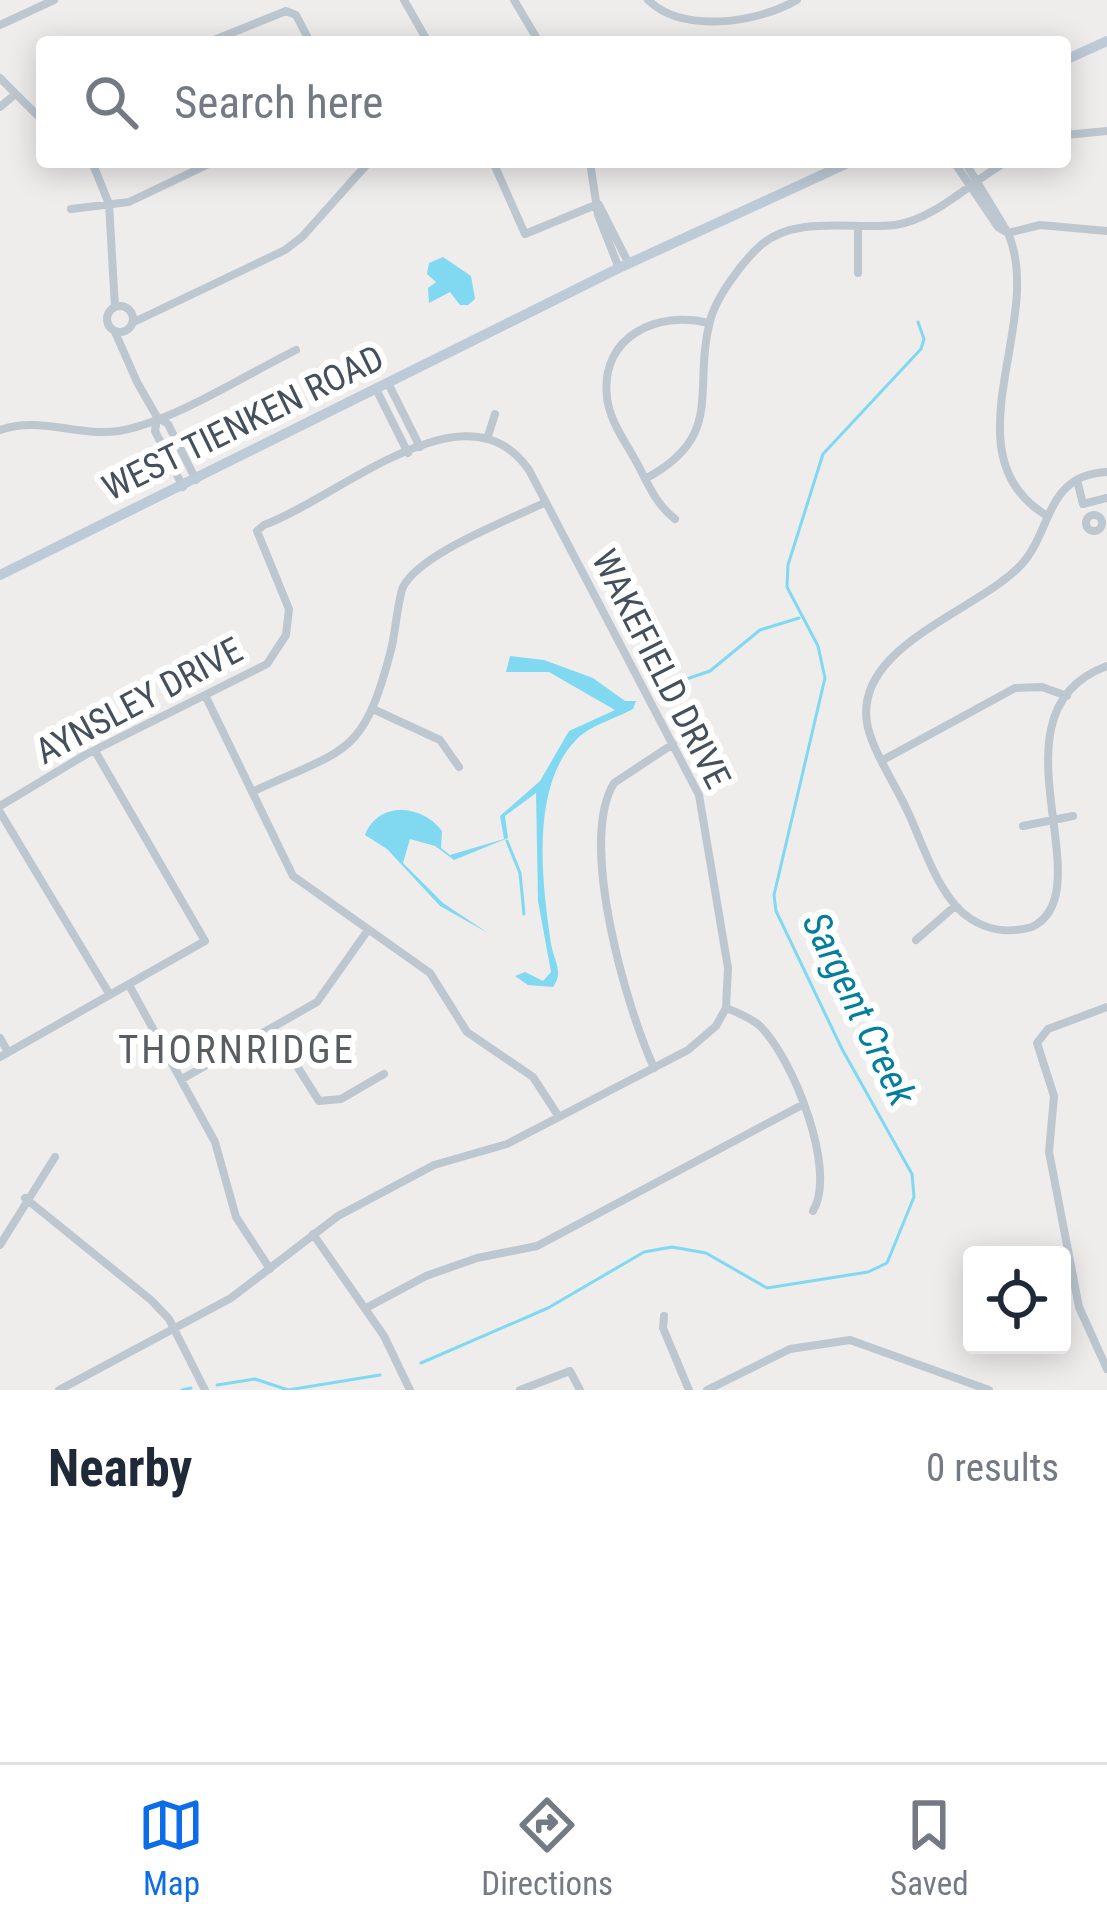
<!DOCTYPE html>
<style>
body{margin:0;font-family:"Roboto Condensed",sans-serif;background:#f2f2f3;color:#1f2937}
.controls{position:absolute;right:36px;bottom:36px;display:grid;overflow:hidden;border-radius:12px;box-shadow:0 6px 30px #0003}
.controls button{width:108px;height:108px;display:grid;place-items:center;padding:0;border:0;border-bottom:3px solid #e0e1e3;background:#fff;color:#1f2937;font:60px sans-serif}
.list{margin:0;padding:0;list-style:none}
h2{display:flex;justify-content:space-between;align-items:center;height:156px;margin:0;padding:0 48px;font-size:51px}
h2 small{font-size:39px;font-weight:400;color:#747a83}
.icon{flex:none;width:66px;height:66px;fill:none;stroke:currentColor;stroke-width:2;stroke-linecap:round;stroke-linejoin:round}
.map{position:relative;flex:none;width:1107px;height:1390px;overflow:hidden}
.search{position:absolute;background:#fff;box-shadow:0 6px 30px #0003;left:36px;right:36px;top:36px;height:132px;display:flex;align-items:center;gap:30px;box-sizing:border-box;padding:0 42px;border-radius:12px;color:#747a83;font-size:45px}
.sheet{height:372px;background:#fff}
nav{display:flex;justify-content:space-around;align-items:center;box-sizing:border-box;height:168px;border-top:3px solid #e0e1e3;background:#fff;font-size:33px;color:#747a83}
nav a{display:grid;justify-items:center;gap:6px}
nav .on{color:#0d6ce8}
.map>svg:first-child{display:block}
.water{fill:#80d9f1}
.lines{fill:none;stroke-linecap:round;stroke-linejoin:round}
.stream{stroke:#80d9f1;stroke-width:3}
.street{stroke:#bcc7d0;stroke-width:8}
.secondary{stroke:#bdcad7;stroke-width:10}
.labels{text-anchor:middle;dominant-baseline:central;stroke-width:12;stroke-linejoin:round;paint-order:stroke}
.street-label{font-size:36px;fill:#44505b;stroke:#fff}
.water-label{font-size:39px;font-style:italic;fill:#047e9e;stroke:#fff}
.neighbourhood-label{font-size:39px;letter-spacing:3px;fill:#595d62;stroke:#fff}
</style>
<div class="map">
<svg width="1107" height="1390" viewBox="0 0 1107 1390">
<rect width="100%" height="100%" fill="#efecec"/>
<!-- water -->
<path class="water" d="M443 257 471 276 475 299 468 305H460L450 292 429 303 428 288 436 282 427 274 429 263Z
M510 656 544 660 593 678 625 701H636L633 709C615 719 590 725 576 740 530 787 542 883 551 944 554 961 564 972 553 987L528 985 515 976 525 972 543 981 551 972 538 901 536 793 505 816 508 838 454 860 435 846 410 839 403 863 443 903 488 933 440 906 387 849 365 835C378 801 422 804 442 831L441 848 450 855 504 839 500 816 540 781 569 731 615 710 549 672H506Z"/>
<g class="lines">
<!-- stream -->
<path class="stream" d="M654 690 710 671 760 630 799 618
M507 841 520 873 524 914
M421 1363 548 1308 644 1252 672 1247 706 1253 767 1288 868 1272 887 1263 914 1197 912 1174 842 1049 776 911 774 895 825 678 818 646 787 587 788 565 823 454 921 349 924 339 918 322
M217 1385 255 1379 288 1390 380 1375
M182 1390 191 1388"/>
<!-- street -->
<path class="street" d="M404 0 428 42
M514 0 539 42
M648 0C683 34 757 23 797 0
M0 25 54 0
M209 42 286 11 296 15 310 42
M0 78 42 120
M0 107 13 96
M1065 135 1107 131
M92 162 109 204 115 307
M493 162 525 234 598 204
M590 162 598 215 619 268
M954 162 998 227 1008 233 965 162
M599 205 629 264
M71 209 129 202 213 162
M858 273V227
M107 319a13 13 0 1 1 26 0a13 13 0 1 1-26 0Z
M134 322 285 250 302 237 369 162
M115 332 137 382 157 417 168 424 196 480
M389 385 420 447
M377 391 408 453
M157 419 155 431 183 487
M0 430C39 416 79 437 119 431 173 422 245 375 296 350
M488 436 495 414
M1107 472C1045 475 1053 530 1021 565 977 612 849 647 868 728 875 755 895 784 907 810 923 843 938 898 971 919 989 931 1011 933 1032 927 1107 891 982 711 1107 666
M645 479C726 436 692 391 710 321 716 297 743 261 761 245 796 215 852 230 895 225 934 220 972 181 1006 162
M1077 480 1083 504 1107 498
M1044 514C947 452 1046 320 1008 233L1040 225 1107 231
M1086 523a8 8 0 1 1 16 0a8 8 0 1 1-16 0Z
M675 519C656 504 649 486 638 465 627 444 609 421 607 397 600 336 658 310 709 323
M206 697 293 876 430 973 467 1032 533 1077 559 1117
M375 710 440 740 459 767
M883 760 1015 688 1042 687 1067 696
M252 792C346 748 363 758 391 650 395 635 398 599 403 587 420 553 511 519 546 502
M0 806 85 755 267 664 286 635 289 609 257 531 264 525C339 498 466 379 529 470L699 795 728 968 726 1008 716 1026 688 1050 507 1144 434 1165 338 1216 231 1298 59 1390
M0 812 110 995
M1023 826 1073 816
M916 940 955 906
M129 985 215 1142 236 1217 270 1269
M1107 1007 1048 1029 1037 1043 1054 1096 1049 1152 1079 1307 1107 1369
M726 1008C738 1013 750 1017 760 1026 792 1057 838 1170 813 1211
M273 1028 319 1101 341 1099 384 1074
M0 1038 8 1052
M0 1057 205 941 95 751
M654 1068C626 1006 578 842 614 783L673 744
M182 1079 317 1002 368 930
M25 1198 151 1300 169 1319 205 1390
M313 1234 384 1336 410 1390
M0 1245 55 1157
M366 1308 426 1276 477 1258 537 1246 804 1104
M664 1316 663 1328 689 1390
M520 1390 570 1371 580 1390
M707 1390 790 1349 850 1340 989 1390"/>
<!-- secondary -->
<path class="secondary" d="M1065 60 1107 41
M0 575 619 268 850 162"/>
</g>
<g class="labels">
<!-- street labels -->
<g class="street-label">
<text transform="translate(243 423) rotate(-26)">WEST TIENKEN ROAD</text>
<text transform="translate(661 669) rotate(63)">WAKEFIELD DRIVE</text>
<text transform="translate(139 701) rotate(-28)">AYNSLEY DRIVE</text>
</g>
<!-- water labels -->
<g class="water-label">
<text transform="translate(859 1009) rotate(64)">Sargent Creek</text>
</g>
<!-- neighbourhood labels -->
<g class="neighbourhood-label">
<text x="237" y="1050">THORNRIDGE</text>
</g>
</g>
</svg>
<div class="controls">
<button><svg class="icon" aria-label="locate" viewBox="0 0 24 24"><circle cx="12" cy="12" r="6"/><path d="M12 2v4M12 18v4M2 12h4M18 12h4"/></svg></button>
</div>
<div class="search"><svg class="icon" aria-label="search" viewBox="0 0 24 24"><circle cx="10" cy="10" r="6"/><path d="M15 15l6 6"/></svg>Search here</div>
</div>
<section class="sheet">
<h2>Nearby<small>0 results</small></h2>
<ul class="list">
</ul>
</section>
<nav>
<a class="on"><svg class="icon" aria-label="map" viewBox="0 0 24 24"><path d="M3 6l6-2 6 2 6-2v14l-6 2-6-2-6 2zM9 4v14M15 6v14"/></svg>Map</a>
<a><svg class="icon" aria-label="directions" viewBox="0 0 24 24"><path d="M12 3l9 9-9 9-9-9zM9 14v-3h6M13 9l2 2-2 2"/></svg>Directions</a>
<a><svg class="icon" aria-label="saved" viewBox="0 0 24 24"><path d="M7 4h10v16l-5-4-5 4z"/></svg>Saved</a>
</nav>
